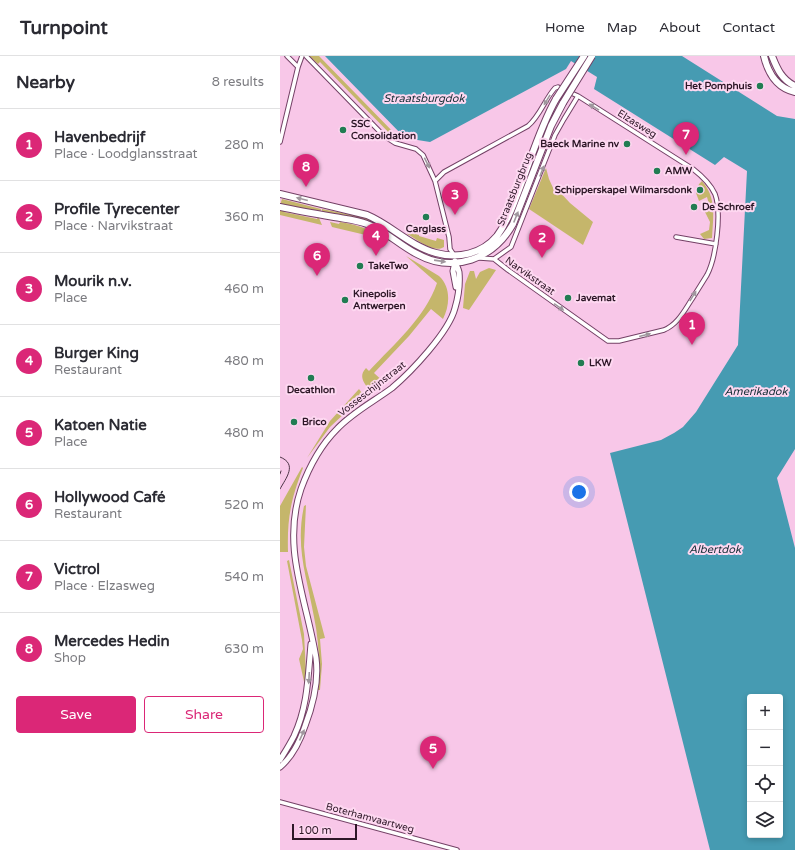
<!DOCTYPE html>
<meta charset="utf-8">
<style>
body{margin:0;font-family:"Varela Round",sans-serif;background:#f2f2f3;color:#2b2b33}
.controls{position:absolute;right:12px;bottom:12px;display:grid;overflow:hidden;border-radius:4px;box-shadow:0 2px 6px #0003}
.controls button{width:36px;height:36px;display:grid;place-items:center;padding:0;border:0;border-bottom:1px solid #e1e1e2;background:#fff;color:#2b2b33;font:20px sans-serif}
.scale{position:absolute;left:12px;bottom:10px;width:65px;box-sizing:border-box;padding-left:4px;border:2px solid #2d1727;border-top:0;font-size:11px;line-height:14px;white-space:nowrap;color:#2d1727;-webkit-text-stroke:3px #fed8f1;paint-order:stroke}
.you{position:absolute;left:299px;top:436px;width:14px;height:14px;margin:-10px;border:3px solid #fff;border-radius:50%;background:#1a73e8;box-shadow:0 0 0 6px #1a73e833}
.badge{display:grid;place-items:center;width:26px;height:26px;border-radius:50%;background:#db2777;color:#fff;font-size:13px;font-weight:700}
.pin{position:absolute;translate:-50% -33px;filter:drop-shadow(0 1px 2px #0008)}
.pin::after{content:'';position:absolute;top:21px;width:14px;height:12px;background:inherit;clip-path:polygon(0 0,100% 0,50% 100%)}
.list{margin:0;padding:0;list-style:none}
h2{display:flex;justify-content:space-between;align-items:center;height:52px;margin:0;padding:0 16px;font-size:17px}
h2 small{font-size:13px;font-weight:400;color:#7c7c81}
.list li{display:grid;grid-template-columns:26px 1fr auto;gap:12px;align-items:center;box-sizing:border-box;height:72px;padding:0 16px;border-top:1px solid #e1e1e2}
.list b{display:block;font-size:15px;white-space:nowrap}
.list p{margin:0;font-size:13px;white-space:nowrap;color:#7c7c81}
.list em{font-size:13px;font-style:normal;color:#7c7c81}
.actions{display:flex;gap:8px;padding:12px 16px}
.actions a{flex:1;padding:9px 0;border:1px solid #db2777;border-radius:4px;text-align:center;font-size:14px;color:#db2777}
.actions .main{background:#db2777;color:#fff}
.icon{flex:none;width:22px;height:22px;fill:none;stroke:currentColor;stroke-width:2;stroke-linecap:round;stroke-linejoin:round}
.map{position:relative;flex:none;width:515px;height:794px;overflow:hidden}
header{display:flex;align-items:center;gap:24px;box-sizing:border-box;height:56px;padding:0 20px;background:#fff;border-bottom:1px solid #e1e1e2}
header strong{font-size:19px}
nav{display:flex;gap:22px;margin-inline-start:auto;font-size:14px}
main{display:flex}
aside{flex:1;background:#fff}
.map>svg:first-child{display:block}
.green{fill:#c5b66b}
.water{fill:#469bb2;fill-rule:evenodd}
.lines{fill:none;stroke-linecap:round;stroke-linejoin:round}
.street-casing{stroke:#744166;stroke-width:5.5}
.secondary-casing{stroke:#744166;stroke-width:7}
.primary-casing{stroke:#744166;stroke-width:8}
.street{stroke:#fff;stroke-width:3.5}
.secondary{stroke:#fff;stroke-width:5}
.primary{stroke:#fff;stroke-width:6}
.tram{stroke:#4e3447;stroke-width:1}
.primary-bridge-casing{stroke:#744166;stroke-width:8;stroke-linecap:butt}
.primary-bridge{stroke:#fff;stroke-width:6}
.oneway{fill:#a0979e}
.poi-dot{fill:#217c52;stroke:#fed8f1;stroke-width:1.5}
.labels{text-anchor:middle;dominant-baseline:central;stroke-width:4;stroke-linejoin:round;paint-order:stroke}
.poi-label{font-size:10px;font-weight:bold;fill:#2d1727;stroke:#fed8f1;text-anchor:start}
.street-label{font-size:10px;fill:#2d1727;stroke:#fed8f1}
.water-label{font-size:11px;font-style:italic;fill:#132e35;stroke:#fed8f1}
</style>
<header>
<strong>Turnpoint</strong>
<nav><a>Home</a><a>Map</a><a>About</a><a>Contact</a></nav>
</header>
<main>
<aside>
<h2>Nearby<small>8 results</small></h2>
<ul class="list">
<li><span class="badge">1</span><div><b>Havenbedrijf</b><p>Place · Loodglansstraat</p></div><em>280 m</em></li>
<li><span class="badge">2</span><div><b>Profile Tyrecenter</b><p>Place · Narvikstraat</p></div><em>360 m</em></li>
<li><span class="badge">3</span><div><b>Mourik n.v.</b><p>Place</p></div><em>460 m</em></li>
<li><span class="badge">4</span><div><b>Burger King</b><p>Restaurant</p></div><em>480 m</em></li>
<li><span class="badge">5</span><div><b>Katoen Natie</b><p>Place</p></div><em>480 m</em></li>
<li><span class="badge">6</span><div><b>Hollywood Café</b><p>Restaurant</p></div><em>520 m</em></li>
<li><span class="badge">7</span><div><b>Victrol</b><p>Place · Elzasweg</p></div><em>540 m</em></li>
<li><span class="badge">8</span><div><b>Mercedes Hedin</b><p>Shop</p></div><em>630 m</em></li>
</ul>
<div class="actions"><a class="main">Save</a><a>Share</a></div>
</aside>
<div class="map">
<svg width="515" height="794" viewBox="0 0 515 794">
<rect width="100%" height="100%" fill="#f8c7e8"/>
<!-- green -->
<path class="green" d="M29 0H39L118 81 115 83 40 6 38 8Z
M266 112 269 123 274 134 276 132 290 147 313 166 303 189 249 153Z
M422 125C437 142 433 162 432 182L424 183 420 178 429 174 430 166 424 154 430 152 427 141 419 145 416 137 419 128Z
M2 143 41 153 40 157 0 149Z
M42 153 87 162 98 167 97 169 42 157Z
M0 154 4 155V156L37 163 38 161 39 162 42 169 0 159Z
M50 166 59 168 60 166C79 169 96 175 111 185L52 171Z
M128 176 139 179V180L156 185 157 182 164 184V191C153 198 137 183 127 178Z
M126 200 159 220C171 231 170 249 163 263L151 253 129 280 94 317 105 327 91 337C86 328 77 322 86 312L89 315C114 288 145 262 157 227Z
M209 212 216 214 189 254 183 252 185 228 190 215H194L196 223 200 216Z
M79 333 84 340 83 343 66 356 50 371 27 402 50 365Z
M22 411 23 412C11 443 7 462 8 496H0V450Z
M26 449 24 491 26 510 45 582 40 583 42 608 40 634H38C40 609 39 585 34 561 27 521 15 492 24 450Z
M9 504 24 578 26 617 25 630 19 603 23 593 22 584 7 505Z"/>
<!-- water -->
<path class="water" d="M45 0H402L497 60 515 63V393L497 422 515 492V794H430L330 397 381 384 394 377 403 371 416 356 458 289 467 115 444 101 435 109 314 33 317 21 291 5 286 13 150 86 125 82ZM470 641H500V779H470Z"/>
<g class="lines">
<!-- street casing -->
<g class="street-casing">
<path id="street" d="M7 0 18 11
M26 0 104 80 115 87 136 93 143 99 155 125 169 181 170 193 174 199
M0 86 18 11 22 0
M155 125 164 116 248 70C260 60 265 43 275 32L278 31 298 40 413 113C422 120 430 127 435 138 442 157 436 202 427 219 422 227 417 235 412 243 404 255 398 268 384 274L339 285H328L228 214 214 203
M396 181 436 188
M200 202 214 203 231 191 275 79 284 63 298 40
M0 746 177 794"/>
</g>
<!-- secondary casing -->
<g class="secondary-casing">
<path id="secondary" d="M175 206 173 215 176 231
M0 704C5 696 10 688 14 680 28 650 28 620 31 588
M0 711C12 701 20 685 25 670 33 649 39 624 36 602 27 544 1 492 21 433 29 411 40 390 57 373 73 356 93 346 112 332 131 316 169 276 175 252 178 242 180 227 179 216 178 212 176 209 175 205"/>
</g>
<!-- primary casing -->
<g class="primary-casing">
<path id="primary" d="M484 0C488 17 497 32 515 36
M492 0C497 13 502 24 515 30
M0 138 87 159C111 169 130 190 156 197 178 203 202 198 217 180 226 168 232 153 237 139 250 107 259 73 276 43
M0 151C18 155 36 158 54 161 65 163 77 164 87 168 105 174 119 189 137 198 174 218 213 203 233 168L271 70 283 47"/>
</g>
<!-- street -->
<use href="#street" class="street"/>
<!-- secondary -->
<use href="#secondary" class="secondary"/>
<!-- primary -->
<use href="#primary" class="primary"/>
<!-- tram -->
<path class="tram" d="M0 401C18 408 6 422 0 433
M0 418 1 415"/>
<!-- primary-bridge casing -->
<g class="primary-bridge-casing">
<path id="primary-bridge" d="M276 43 304 0
M283 47 312 0"/>
</g>
<!-- primary-bridge -->
<use href="#primary-bridge" class="primary-bridge"/>
</g>
<!-- one-way arrows -->
<defs><path id="oneway-solid" d="M-6-.8H1V-3.2L6.5 0L1 3.2V.8H-6Z"/></defs>
<g class="oneway">
<use href="#oneway-solid" transform="translate(267 44) rotate(121)"/>
<use href="#oneway-solid" transform="translate(314 51) rotate(-148)"/>
<use href="#oneway-solid" transform="translate(147 107) rotate(64)"/>
<use href="#oneway-solid" transform="translate(262 115) rotate(-68)"/>
<use href="#oneway-solid" transform="translate(22 143) rotate(-166)"/>
<use href="#oneway-solid" transform="translate(236 161) rotate(-68)"/>
<use href="#oneway-solid" transform="translate(160 205) rotate(8)"/>
<use href="#oneway-solid" transform="translate(413 240) rotate(-58)"/>
<use href="#oneway-solid" transform="translate(279 251) rotate(35)"/>
<use href="#oneway-solid" transform="translate(365 279) rotate(-14)"/>
<use href="#oneway-solid" transform="translate(29 622) rotate(93)"/>
<use href="#oneway-solid" transform="translate(22 679) rotate(-66)"/>
</g>
<!-- markers -->
<g class="poi-dot">
<circle cx="480" cy="30" r="4"/>
<circle cx="63" cy="74" r="4"/>
<circle cx="347" cy="88" r="4"/>
<circle cx="377" cy="115" r="4"/>
<circle cx="420" cy="134" r="4"/>
<circle cx="414" cy="151" r="4"/>
<circle cx="146" cy="161" r="4"/>
<circle cx="80" cy="210" r="4"/>
<circle cx="288" cy="242" r="4"/>
<circle cx="65" cy="244" r="4"/>
<circle cx="301" cy="307" r="4"/>
<circle cx="31" cy="322" r="4"/>
<circle cx="14" cy="366" r="4"/>
</g>
<g class="labels">
<!-- poi labels -->
<g class="poi-label">
<text x="472" y="30" text-anchor="end">Het Pomphuis</text>
<text x="71" y="68">SSC<tspan x="71" dy="12">Consolidation</tspan></text>
<text x="339" y="88" text-anchor="end">Baeck Marine nv</text>
<text x="385" y="115">AMW</text>
<text x="412" y="134" text-anchor="end">Schipperskapel Wilmarsdonk</text>
<text x="422" y="151">De Schroef</text>
<text x="146" y="173" text-anchor="middle">Carglass</text>
<text x="88" y="210">TakeTwo</text>
<text x="73" y="238">Kinepolis<tspan x="73" dy="12">Antwerpen</tspan></text>
<text x="296" y="242">Javemat</text>
<text x="309" y="307">LKW</text>
<text x="31" y="334" text-anchor="middle">Decathlon</text>
<text x="22" y="366">Brico</text>
</g>
<!-- street labels -->
<g class="street-label">
<text transform="translate(357 68) rotate(32)">Elzasweg</text>
<text transform="translate(235 133) rotate(-68)">Straatsburgbrug</text>
<text transform="translate(250 220) rotate(35)">Narvikstraat</text>
<text transform="translate(92 333) rotate(-38)">Vosseschijnstraat</text>
<text transform="translate(90 762) rotate(15)">Boterhamvaartweg</text>
</g>
<!-- water labels -->
<g class="water-label">
<text x="144" y="42">Straatsburgdok</text>
<text x="476" y="335">Amerikadok</text>
<text x="435" y="493">Albertdok</text>
</g>
</g>
</svg>
<div class="controls">
<button>+</button>
<button>−</button>
<button><svg class="icon" aria-label="locate" viewBox="0 0 24 24"><circle cx="12" cy="12" r="6"/><path d="M12 2v4M12 18v4M2 12h4M18 12h4"/></svg></button>
<button><svg class="icon" aria-label="layers" viewBox="0 0 24 24"><path d="M12 4l9 5-9 5-9-5zM3 14l9 5 9-5"/></svg></button>
</div>
<div class="scale">100 m</div>
<div class="you"></div>
<div class="pin badge" style="left:412px;top:289px">1</div>
<div class="pin badge" style="left:262px;top:202px">2</div>
<div class="pin badge" style="left:175px;top:159px">3</div>
<div class="pin badge" style="left:96px;top:200px">4</div>
<div class="pin badge" style="left:153px;top:713px">5</div>
<div class="pin badge" style="left:37px;top:220px">6</div>
<div class="pin badge" style="left:406px;top:99px">7</div>
<div class="pin badge" style="left:26px;top:131px">8</div>
</div>
</main>
